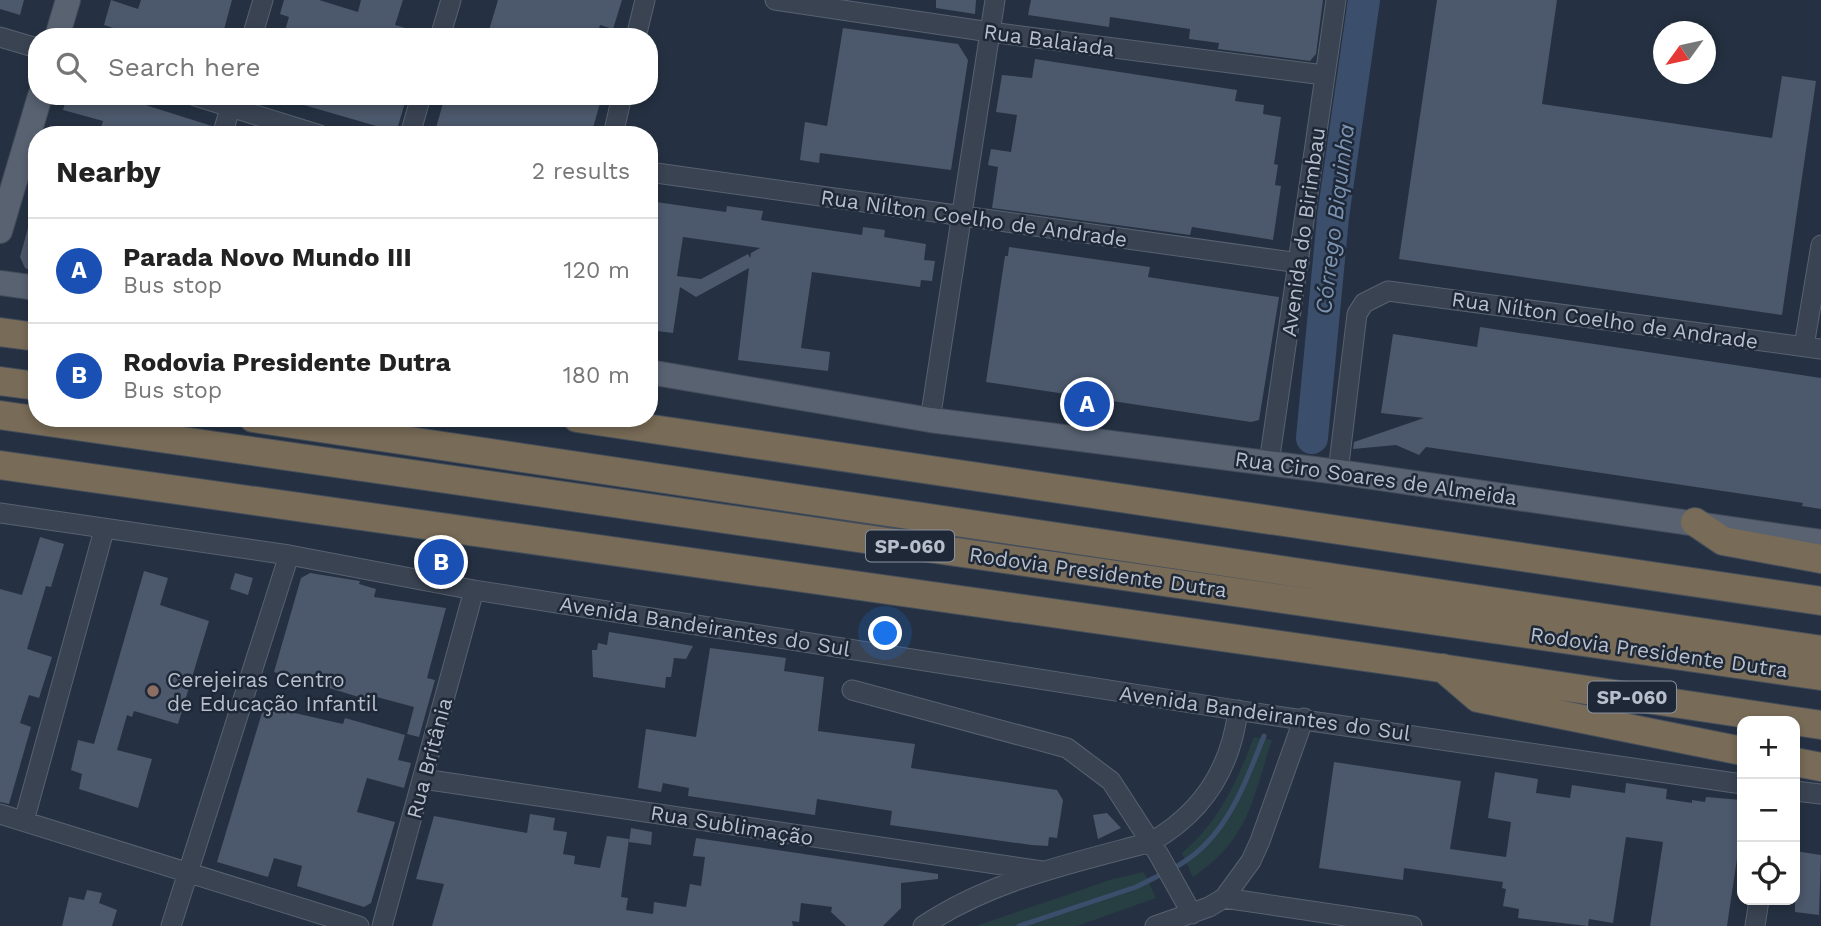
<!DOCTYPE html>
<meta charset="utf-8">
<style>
body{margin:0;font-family:"Work Sans",sans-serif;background:#f6f6f6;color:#222}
.controls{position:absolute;right:21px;bottom:21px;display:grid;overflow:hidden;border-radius:14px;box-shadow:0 4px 10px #0003}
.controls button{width:63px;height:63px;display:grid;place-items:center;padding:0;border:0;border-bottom:2px solid #e0e0e0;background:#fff;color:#222;font:35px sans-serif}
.compass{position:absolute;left:1653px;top:21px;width:63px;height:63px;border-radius:50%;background:#fff;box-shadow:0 4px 10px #0003;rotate:237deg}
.you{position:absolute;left:886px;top:634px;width:24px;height:24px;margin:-18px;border:5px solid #fff;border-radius:50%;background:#1a73e8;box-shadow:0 0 0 10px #1a73e833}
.badge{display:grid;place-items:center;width:46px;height:46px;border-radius:50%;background:#b45309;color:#fff;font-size:23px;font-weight:700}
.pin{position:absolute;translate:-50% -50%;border:4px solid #fff;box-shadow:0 2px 7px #0006}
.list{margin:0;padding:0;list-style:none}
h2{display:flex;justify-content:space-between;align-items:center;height:91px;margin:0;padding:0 28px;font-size:30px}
h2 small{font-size:23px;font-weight:400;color:#767676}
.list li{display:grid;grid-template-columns:46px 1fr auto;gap:21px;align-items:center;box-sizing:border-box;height:105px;padding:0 28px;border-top:2px solid #e0e0e0}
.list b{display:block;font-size:26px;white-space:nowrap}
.list p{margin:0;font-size:23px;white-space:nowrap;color:#767676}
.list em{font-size:23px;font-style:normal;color:#767676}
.icon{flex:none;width:38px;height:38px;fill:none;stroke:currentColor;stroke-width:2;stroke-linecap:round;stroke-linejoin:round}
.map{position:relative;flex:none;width:1821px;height:926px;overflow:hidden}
.search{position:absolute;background:#fff;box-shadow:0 4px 10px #0003;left:28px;top:28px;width:630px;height:77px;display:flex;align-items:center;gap:18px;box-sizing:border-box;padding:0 24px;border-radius:28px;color:#767676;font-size:26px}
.panel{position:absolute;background:#fff;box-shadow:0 4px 10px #0003;left:28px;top:126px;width:630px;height:301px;border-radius:28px}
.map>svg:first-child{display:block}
.green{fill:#273f43}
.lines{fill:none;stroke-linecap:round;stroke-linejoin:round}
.stream{stroke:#3b4e6b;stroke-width:5}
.river{stroke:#3b4e6b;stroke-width:32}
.building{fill:#4c586b;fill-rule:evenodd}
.minor-casing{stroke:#58616f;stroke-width:21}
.major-casing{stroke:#444c5b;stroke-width:26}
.highway-casing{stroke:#444e5c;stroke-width:30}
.minor{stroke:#3a4352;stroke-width:19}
.major{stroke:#586271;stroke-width:24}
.highway{stroke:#786b57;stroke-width:28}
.education-dot{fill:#8d6e63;stroke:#1e2837;stroke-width:2.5}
.labels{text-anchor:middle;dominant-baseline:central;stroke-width:5;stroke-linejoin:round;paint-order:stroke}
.shield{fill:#1e2837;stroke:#89919f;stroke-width:2}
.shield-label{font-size:19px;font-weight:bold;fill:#b7becc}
.street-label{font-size:21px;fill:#b7becc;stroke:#1e2837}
.poi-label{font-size:21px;fill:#b7becc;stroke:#1e2837;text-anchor:start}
.water-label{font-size:23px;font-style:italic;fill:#7d94b3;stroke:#1e2837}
</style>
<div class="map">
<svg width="1821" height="926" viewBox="0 0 1821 926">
<rect width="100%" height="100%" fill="#253142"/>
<!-- green -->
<path class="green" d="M1254 737 1272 740C1252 801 1249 839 1193 877L1182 853C1219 822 1237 781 1254 737Z
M1144 872 1156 898 1077 926H976L1113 879Z"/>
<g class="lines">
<!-- stream -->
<path class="stream" d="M1172 869C1225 842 1243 788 1264 736
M1019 926 1136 887 1164 873"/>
<!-- river -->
<path class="river" d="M1312 438 1333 217 1364 0"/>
</g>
<!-- building -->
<path class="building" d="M0 0H24L20 15 0 9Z
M111 0 138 9 141 0H232L222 37H141L104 25Z
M284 0H319L358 12 361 0H403L395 25 423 33V37H283L289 17 280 14Z
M498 0H622L613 29 600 25 596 37H487Z
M936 0H976L975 14 936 8Z
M1031 0H1323L1316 54 1310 61 1218 49 1219 43 1189 39 1190 29 1110 17 1109 27 1028 15Z
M1437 0H1557L1542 104 1772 138 1782 76 1816 81 1782 315 1399 259Z
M843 28 958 44 968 60 951 170 820 153 819 163 800 160 805 122 827 126Z
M1035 59 1237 90 1235 101 1264 105 1263 114 1281 117 1274 164 1278 165 1275 185 1281 186 1273 240 1192 227 1190 235 992 208 998 167 988 165 991 149 1011 152 1017 115 996 112 1002 75 1032 78Z
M67 96H117L212 126 210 135H99L103 121 63 110Z
M291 96H407L398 126 390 130 290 101Z
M445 96H602L591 135H434Z
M656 202 726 212 727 206 763 211 761 220 862 235 863 227 885 230 884 237 926 244 924 260 935 261 932 281 921 280 920 287 812 272 801 348 830 352 828 371 738 360 749 268 696 297 680 287 673 333 649 330V205L655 206ZM683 237 760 248 751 253 750 258 748 254 701 279 677 276Z
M33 210H37V273L25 268 20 257Z
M1009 247 1150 267 1148 277 1279 297 1259 420 1251 422 986 382 1005 256H1008Z
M1480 327 1821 378V509L1802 506 1803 503 1426 447 1419 455 1396 445 1353 449 1354 442 1424 418 1381 413 1393 334 1477 347Z
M40 537 64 544 51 587 46 586 27 649 52 657 39 698 29 695 20 723 31 727 9 804 0 802V589L22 595Z
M144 571 168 578 160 605 209 621 178 724 134 711 132 717 127 715 117 750 152 759 138 808 79 789 82 774 71 770 78 740 94 744Z
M235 573 253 578 248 595 230 589Z
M310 573 360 581 359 584 376 589 374 597 446 608 427 678 435 680 419 737 407 734 414 707 373 696 362 698 326 687 328 682 299 673 298 679 274 672 301 578Z
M609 632 659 640 693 646 686 659 674 658 671 677H666L665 688 593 677 592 650H597L598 643 607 645Z
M710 648 786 658 784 671 824 677 818 731 915 744 911 768 1057 790 1063 800 1057 838 1049 837 1048 846 1031 845 890 825 892 811 817 799 815 815 688 796 689 788 663 783 661 792 638 788 646 729 696 737Z
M264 706 343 724 345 718 405 735 398 760 411 763 404 788 367 778 357 812 395 822 371 903 364 907 297 886 302 866 274 858 268 877 217 862Z
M1334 762 1461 781 1450 849 1506 857 1511 822 1488 818 1495 772 1538 779 1536 793 1570 798 1572 785 1625 793 1626 783 1667 789 1666 799 1692 803V800L1705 802 1706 797 1742 800V825L1727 926H1650L1663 842 1626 837 1613 923 1589 919 1588 926 1518 918 1519 909 1503 906 1506 889 1502 888 1503 882 1404 868 1403 880 1319 868Z
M1107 813 1121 828 1098 839 1093 815Z
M530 814 555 818 553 830 567 832 563 854 575 856 574 864 600 868 607 836 629 839 621 897 628 898 626 910 653 914 654 902 686 907 690 884 701 886 705 857 693 856 696 838 938 874V879L901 883V908L883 926H846L831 912 832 907 801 903 799 922 792 921 793 926H432L444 884 416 879 434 816 527 833Z
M631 828 652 832 651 845 629 842Z
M1795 851 1821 855 1819 915 1795 912Z
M87 890 102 893 99 903 117 910 112 926H62L69 897 84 900Z"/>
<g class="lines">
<!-- minor casing -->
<g class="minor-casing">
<path id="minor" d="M775 0 990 32 1324 75
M0 37 37 48
M252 37 263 0
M440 37 451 0
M636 37 645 0
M195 96 320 135
M222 135 234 96
M410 135 421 96
M613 135 622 96
M649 172 1299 263
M1804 346 1821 245
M930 420 995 0
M1269 463 1336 0
M1338 472 1357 314 1364 303 1388 291 1821 349
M0 513 289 555 474 590 1242 711 1742 784
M852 690 1067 748 1111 781 1159 855 1192 914
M423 779 1042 871
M1795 791 1821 794
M0 814 359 926
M24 821 104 530
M1224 898 1251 861 1260 841 1304 718
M171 926 289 555
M382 926 474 590
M923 926C991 880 1073 863 1151 842 1202 813 1231 768 1238 710
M1155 926 1209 907 1224 898 1412 926
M1755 926 1759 900"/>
</g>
<!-- major casing -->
<g class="major-casing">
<path id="major" d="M57 37 68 0
M0 231 40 96
M0 283 37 288
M649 372 930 420 1338 472 1821 542"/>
</g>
<!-- highway casing -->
<g class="highway-casing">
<path id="highway" d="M0 332 37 337
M0 381 37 386
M0 415 1821 676
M253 418 1821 650
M577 418 1821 601
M0 465 1400 662 1821 725
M1695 522 1723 541 1821 559
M1443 668 1478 698 1742 751
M1795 762 1821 767"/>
</g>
<!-- minor -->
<use href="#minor" class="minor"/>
<!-- major -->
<use href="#major" class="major"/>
<!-- highway -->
<use href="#highway" class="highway"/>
</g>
<!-- markers -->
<circle class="education-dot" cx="153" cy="691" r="7"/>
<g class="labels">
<!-- shield labels -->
<g class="shield">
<rect x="866" y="530.5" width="88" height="31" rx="5"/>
<rect x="1588" y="681.5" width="88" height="31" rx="5"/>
</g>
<g class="shield-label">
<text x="910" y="546">SP-060</text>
<text x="1632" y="697">SP-060</text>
</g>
<!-- street labels -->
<g class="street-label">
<text transform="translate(1049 40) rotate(8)">Rua Balaiada</text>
<text transform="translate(974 218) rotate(8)">Rua Nílton Coelho de Andrade</text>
<text transform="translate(1303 232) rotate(-82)">Avenida do Birimbau</text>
<text transform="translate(1605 320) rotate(8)">Rua Nílton Coelho de Andrade</text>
<text transform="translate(1376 478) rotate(8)">Rua Ciro Soares de Almeida</text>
<text transform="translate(1098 572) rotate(8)">Rodovia Presidente Dutra</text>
<text transform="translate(705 626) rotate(9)">Avenida Bandeirantes do Sul</text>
<text transform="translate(1659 652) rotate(8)">Rodovia Presidente Dutra</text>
<text transform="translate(1265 713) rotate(8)">Avenida Bandeirantes do Sul</text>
<text transform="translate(429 758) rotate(-75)">Rua Britânia</text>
<text transform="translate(732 825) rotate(9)">Rua Sublimação</text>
</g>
<!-- poi labels -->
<g class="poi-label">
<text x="167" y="679">Cerejeiras Centro<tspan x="167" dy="24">de Educação Infantil</tspan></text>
</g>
<!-- water labels -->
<g class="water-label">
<text transform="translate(1335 219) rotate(-83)">Córrego Biquinha</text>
</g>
</g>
</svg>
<div class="controls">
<button>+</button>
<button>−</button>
<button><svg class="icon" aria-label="locate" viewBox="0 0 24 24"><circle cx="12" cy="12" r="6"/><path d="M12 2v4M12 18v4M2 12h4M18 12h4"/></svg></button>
</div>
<svg class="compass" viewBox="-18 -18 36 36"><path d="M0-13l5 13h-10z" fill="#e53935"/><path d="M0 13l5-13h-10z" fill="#767676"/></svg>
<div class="you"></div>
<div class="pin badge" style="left:1087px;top:404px;background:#1a4fb4">A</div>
<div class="pin badge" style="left:441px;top:562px;background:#1a4fb4">B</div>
<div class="search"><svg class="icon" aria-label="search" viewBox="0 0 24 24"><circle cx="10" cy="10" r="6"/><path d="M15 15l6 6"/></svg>Search here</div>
<section class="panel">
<h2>Nearby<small>2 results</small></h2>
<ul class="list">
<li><span class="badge" style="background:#1a4fb4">A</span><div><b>Parada Novo Mundo III</b><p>Bus stop</p></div><em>120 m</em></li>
<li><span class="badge" style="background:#1a4fb4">B</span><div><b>Rodovia Presidente Dutra</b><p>Bus stop</p></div><em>180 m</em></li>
</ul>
</section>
</div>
